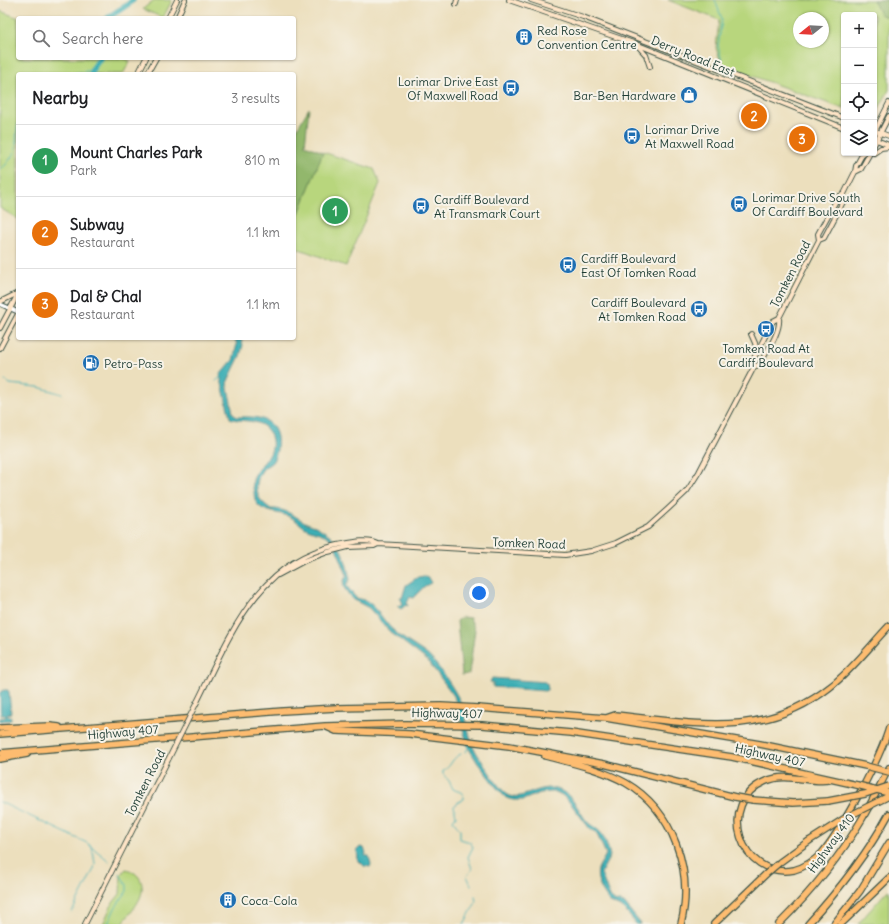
<!DOCTYPE html>
<meta charset="utf-8">
<style>
body{margin:0;font-family:Delius,sans-serif;background:#f6f6f6;color:#202124}
.controls{position:absolute;right:12px;top:12px;display:grid;overflow:hidden;border-radius:4px;box-shadow:0 1px 3px #0004}
.controls button{width:36px;height:36px;display:grid;place-items:center;padding:0;border:0;border-bottom:1px solid #e0e0e0;background:#fff;color:#202124;font:20px sans-serif}
.compass{position:absolute;left:793px;top:12px;width:36px;height:36px;border-radius:50%;background:#fff;box-shadow:0 1px 3px #0004;rotate:252deg}
.you{position:absolute;left:479px;top:593px;width:14px;height:14px;margin:-10px;border:3px solid #fff;border-radius:50%;background:#1a73e8;box-shadow:0 0 0 6px #1a73e833}
.badge{display:grid;place-items:center;width:26px;height:26px;border-radius:50%;background:#ea580c;color:#fff;font-size:13px;font-weight:700}
.pin{position:absolute;translate:-50% -50%;border:2px solid #fff;box-shadow:0 1px 4px #0006}
.list{margin:0;padding:0;list-style:none}
h2{display:flex;justify-content:space-between;align-items:center;height:52px;margin:0;padding:0 16px;font-size:17px}
h2 small{font-size:13px;font-weight:400;color:#757577}
.list li{display:grid;grid-template-columns:26px 1fr auto;gap:12px;align-items:center;box-sizing:border-box;height:72px;padding:0 16px;border-top:1px solid #e0e0e0}
.list b{display:block;font-size:15px;white-space:nowrap}
.list p{margin:0;font-size:13px;white-space:nowrap;color:#757577}
.list em{font-size:13px;font-style:normal;color:#757577}
.icon{flex:none;width:22px;height:22px;fill:none;stroke:currentColor;stroke-width:2;stroke-linecap:round;stroke-linejoin:round}
.map{position:relative;flex:none;width:889px;height:924px;overflow:hidden}
.search{position:absolute;background:#fff;box-shadow:0 1px 3px #0004;left:16px;top:16px;width:280px;height:44px;display:flex;align-items:center;gap:10px;box-sizing:border-box;padding:0 14px;border-radius:4px;color:#757577;font-size:15px}
.panel{position:absolute;background:#fff;box-shadow:0 1px 3px #0004;left:16px;top:72px;width:280px;height:268px;border-radius:4px}
.map>svg:first-child{display:block}
.green{fill:#b8d67d;stroke:#6c8a58;fill-rule:evenodd}
.forest{fill:#92b76c;stroke:#587a50}
.water{fill:#3badb4;stroke:#2d7574}
.lines{fill:none;stroke-linecap:round;stroke-linejoin:round}
.stream{stroke:#3badb4;stroke-width:1}
.river{stroke:#3badb4;stroke-width:6}
.tertiary-casing{stroke:#3e5549;stroke-width:5.5}
.secondary-casing{stroke:#3e5549;stroke-width:6}
.motorway-casing{stroke:#3e5549;stroke-width:8}
.tertiary{stroke:#fff;stroke-width:3.5}
.secondary{stroke:#fee4c6;stroke-width:4}
.motorway{stroke:#fdbc70;stroke-width:5.5}
.secondary-bridge-casing{stroke:#3e5549;stroke-width:6;stroke-linecap:butt}
.motorway-bridge-casing{stroke:#3e5549;stroke-width:8;stroke-linecap:butt}
.secondary-bridge{stroke:#fee4c6;stroke-width:4}
.motorway-bridge{stroke:#fdbc70;stroke-width:5.5}
.labels{text-anchor:middle;dominant-baseline:central;stroke-width:4;stroke-linejoin:round;paint-order:stroke}
.poi-label{font-size:12px;fill:#1f3d34;stroke:#f7f3e8;text-anchor:start}
.street-label{font-size:12px;fill:#1f3d34;stroke:#f7f3e8}
</style>
<div class="map">
<svg width="889" height="924" viewBox="0 0 889 924">
<rect width="100%" height="100%" fill="#f7f3e8"/>
<filter id="ink" filterUnits="userSpaceOnUse"><feTurbulence type="fractalNoise" baseFrequency=".025" numOctaves="2"/><feDisplacementMap in="SourceGraphic" scale="8" xChannelSelector="R" yChannelSelector="G"/><feConvolveMatrix kernelMatrix="1 2 1 2 8 2 1 2 1" color-interpolation-filters="sRGB"/></filter>
<filter id="wash" filterUnits="userSpaceOnUse"><feTurbulence type="fractalNoise" baseFrequency=".012" numOctaves="4" result="noise"/><feDisplacementMap in="SourceGraphic" scale="16" xChannelSelector="R" yChannelSelector="G"/><feGaussianBlur stdDeviation="0.9" result="paint"/><feColorMatrix in="noise" values="0 0 0 0 0 0 0 0 0 0 0 0 0 0 0 0 0 1.4 0 .05"/><feComposite in="paint" operator="in"/></filter>
<g filter="url(#wash)">
<rect width="100%" height="100%" fill="#ecdfbd"/>
<!-- green -->
<path class="green" d="M154 0H172L163 18 143 9Z
M668 0H889V90L879 108 874 114V15H844V109L722 65 716 48 719 20ZM799 18H823V42H799Z
M0 11 19 18H18V58H123L130 61 123 74H18V219L0 208Z
M323 152 374 169 380 183 346 266 294 247V226Z
M126 869C139 872 146 884 140 898 136 907 128 916 122 924H103L112 904 120 894 121 874Z
M889 890V924H858L886 892Z"/>
<!-- forest -->
<path class="forest" d="M873 0H887C889 9 888 9 886 17L880 14Z
M309 108 305 145 323 152 294 226V134Z
M462 617 470 618 475 630 469 674 462 675 457 621Z"/>
<!-- water -->
<path class="water" d="M234 338H241L243 345 240 356 227 383 233 413 237 417C247 417 256 416 265 420 280 427 280 449 273 461 271 464 268 465 265 467 257 474 254 490 260 499 263 503 267 506 271 509 285 508 294 516 305 522 310 525 315 525 319 528 323 531 329 534 332 537 342 547 348 566 350 580L346 585 356 598C376 601 378 615 391 628 401 638 413 645 425 653 436 661 453 687 459 699 466 712 467 727 471 740 474 751 481 759 487 769 493 777 501 792 510 796 520 800 538 787 551 788 570 790 576 806 585 819 588 824 593 826 597 829 605 835 608 847 610 856L601 873 609 895 614 901 624 903 641 924H636C630 916 622 905 612 904 604 896 595 881 598 869 600 864 604 859 606 854L596 832 590 829 571 804 562 795 556 792H551L540 793 523 800H513L505 797 496 787 477 762 468 747 454 696 428 661 390 632 369 608 352 599 343 586 345 577 347 575C343 566 336 543 328 537 321 532 308 531 303 526 296 521 294 518 285 515 275 512 264 512 257 504 255 501 254 496 254 492 253 489 252 483 253 480 257 463 275 459 272 440 270 433 268 429 262 425 252 419 240 422 230 418L220 375 233 360 237 344Z
M424 576 429 579 431 583 425 586 413 598 410 597 407 603 408 606 406 605 401 609 397 606 403 604 400 597 402 598 406 585 418 577Z
M492 678 545 682 547 684 548 689 545 691 493 687V682H490Z
M4 690H8L9 692 11 713 7 714V716L11 717V720L0 721V718L6 717 5 715H1L0 692Z
M360 847 364 848 366 853 365 855 366 856H369L371 865 370 867 364 866 358 860 357 850Z"/>
<g class="lines">
<!-- stream -->
<path class="stream" d="M715 0 722 19 718 46 722 62
M70 74 92 70
M0 169C3 168 5 166 7 163 20 148 14 141 18 124
M5 380 10 384 38 387 62 394
M216 381 222 376
M466 752 468 748
M461 754C450 759 453 765 443 771V774L449 781 453 789C458 792 464 791 464 799L457 803 454 806 456 816 453 820 456 825 460 829V839L470 842 473 847 468 857 472 869 467 876 471 885
M0 802 87 843 109 861
M72 912 94 869 95 863 92 848
M108 924 115 908 127 891V885L119 873
M464 924 476 902 475 896"/>
<!-- river -->
<path class="river" d="M108 18C116 11 125 8 133 0
M92 74V70L100 58"/>
</g>
</g>
<g filter="url(#ink)">
<g class="lines">
<!-- tertiary casing -->
<g class="tertiary-casing">
<path id="tertiary" d="M0 304 18 312"/>
</g>
<!-- secondary casing -->
<g class="secondary-casing">
<path id="secondary" d="M509 0 636 44 844 128
M531 0 583 17 844 118
M456 4 457 0
M168 18 177 0
M177 18 185 0
M638 46 646 55 650 67
M138 74 146 58
M147 74 156 58
M878 132 889 136
M874 133 889 103
M874 139 889 145
M874 145 889 116
M874 153 881 148 889 147
M855 172 861 169 870 153
M819 240 824 238 844 200V194
M0 302 18 293
M0 328 18 294
M751 334 755 343 757 352
M0 348 18 314
M754 367 760 364C766 352 781 332 779 318L819 240 818 234 838 197 844 194 855 172 856 166 863 153
M278 575 304 561 328 552 348 547 374 546 378 544
M197 702C230 636 257 561 338 545 349 543 368 538 378 544L565 555 591 551 616 543 648 527 669 508 687 491 699 472 754 367 753 360 773 321 779 318
M85 924 169 758"/>
</g>
<!-- motorway casing -->
<g class="motorway-casing">
<path id="motorway" d="M606 718 615 715C693 723 763 740 830 687 852 670 870 646 889 626
M327 727 336 731 410 734 509 746 604 764 735 797
M0 728 50 726 59 727
M0 734 283 711 336 708 441 706 478 708 606 718 760 744 866 766
M0 753 325 726 405 724 482 725 571 733 732 757 857 785
M545 756C572 763 601 769 626 783 674 811 694 872 681 924
M0 759 27 754
M829 780C808 783 787 772 766 781 715 802 740 880 794 870 805 867 814 861 822 853 838 834 850 810 862 789 872 769 883 749 889 728
M753 800 793 803 828 801
M780 862 809 841
M714 924 766 874
M779 924C810 893 840 857 862 819 872 802 880 785 889 768
M808 924C839 890 867 854 889 814
M834 924 860 891 889 843
M841 924 889 878"/>
</g>
<!-- tertiary -->
<use href="#tertiary" class="tertiary"/>
<!-- secondary -->
<use href="#secondary" class="secondary"/>
<!-- motorway -->
<use href="#motorway" class="motorway"/>
<!-- secondary-bridge casing -->
<g class="secondary-bridge-casing">
<path id="secondary-bridge" d="M169 758 197 702"/>
</g>
<!-- motorway-bridge casing -->
<g class="motorway-bridge-casing">
<path id="motorway-bridge" d="M866 766 889 772
M857 785 889 793
M735 797 753 800
M828 801 865 794 889 786
M809 841 845 818 889 796
M766 874 780 862"/>
</g>
<!-- secondary-bridge -->
<use href="#secondary-bridge" class="secondary-bridge"/>
<!-- motorway-bridge -->
<use href="#motorway-bridge" class="motorway-bridge"/>
</g>
</g>
<!-- icons -->
<defs>
<g id="building-disc" transform="scale(0.9)"><circle r="9.5" fill="#1f6fb2" stroke="#f7f3e8"/><path d="M-4-6H4V6H1V3H-1V6H-4ZM-2.5-4.3h1.7v1.8h-1.7ZM.8-4.3h1.7v1.8H.8ZM-2.5-1h1.7V.8h-1.7ZM.8-1h1.7V.8H.8Z" fill="#fff"/></g>
<g id="bus-disc" transform="scale(0.9)"><circle r="9.5" fill="#1f6fb2" stroke="#f7f3e8"/><path d="M-5-6H5V4H4V6H2V4H-2V6H-4V4H-5ZM-3.5-4V0h7V-4ZM-3.5 1.2v1.5H-2V1.2ZM2 1.2v1.5H3.5V1.2Z" fill="#fff"/></g>
<g id="shop-disc" transform="scale(0.9)"><circle r="9.5" fill="#1f6fb2" stroke="#f7f3e8"/><path d="M-5-2.5h2.3a2.7 3.5 0 0 1 5.4 0H5L5.5 6h-11ZM-1.5-2.5h3a1.5 2.3 0 0 0-3 0Z" fill="#fff"/></g>
<g id="fuel-disc" transform="scale(0.9)"><circle r="9.5" fill="#1f6fb2" stroke="#f7f3e8"/><path d="M-5.5-6h7V0h2V4h1.3V-2.5L3-4.5l.8-.8L6-3V5H2.5V1h-1V6h-7ZM-4.2-4.7v3.2H.2V-4.7Z" fill="#fff"/></g>
</defs>
<g fill-rule="evenodd">
<use href="#building-disc" x="524" y="37"/>
<use href="#bus-disc" x="511" y="88"/>
<use href="#shop-disc" x="689" y="95"/>
<use href="#bus-disc" x="632" y="136"/>
<use href="#bus-disc" x="739" y="204"/>
<use href="#bus-disc" x="421" y="206"/>
<use href="#bus-disc" x="568" y="265"/>
<use href="#bus-disc" x="699" y="309"/>
<use href="#bus-disc" x="766" y="329"/>
<use href="#fuel-disc" x="91" y="363"/>
<use href="#building-disc" x="228" y="900"/>
</g>
<g class="labels">
<!-- poi labels -->
<g class="poi-label">
<text x="537" y="30">Red Rose<tspan x="537" dy="14">Convention Centre</tspan></text>
<text x="498" y="81" text-anchor="end">Lorimar Drive East<tspan x="498" dy="14">Of Maxwell Road</tspan></text>
<text x="676" y="95" text-anchor="end">Bar-Ben Hardware</text>
<text x="645" y="129">Lorimar Drive<tspan x="645" dy="14">At Maxwell Road</tspan></text>
<text x="752" y="197">Lorimar Drive South<tspan x="752" dy="14">Of Cardiff Boulevard</tspan></text>
<text x="434" y="199">Cardiff Boulevard<tspan x="434" dy="14">At Transmark Court</tspan></text>
<text x="581" y="258">Cardiff Boulevard<tspan x="581" dy="14">East Of Tomken Road</tspan></text>
<text x="686" y="302" text-anchor="end">Cardiff Boulevard<tspan x="686" dy="14">At Tomken Road</tspan></text>
<text x="766" y="348" text-anchor="middle">Tomken Road At<tspan x="766" dy="14">Cardiff Boulevard</tspan></text>
<text x="104" y="363">Petro-Pass</text>
<text x="241" y="900">Coca-Cola</text>
</g>
<!-- street labels -->
<g class="street-label">
<text transform="translate(693 56) rotate(22)">Derry Road East</text>
<text transform="translate(790 274) rotate(-63)">Tomken Road</text>
<text transform="translate(529 543) rotate(2)">Tomken Road</text>
<text transform="translate(447 713) rotate(1)">Highway 407</text>
<text transform="translate(123 732) rotate(-5)">Highway 407</text>
<text transform="translate(770 755) rotate(12)">Highway 407</text>
<text transform="translate(145 783) rotate(-63)">Tomken Road</text>
<text transform="translate(831 843) rotate(-54)">Highway 410</text>
</g>
</g>
</svg>
<div class="controls">
<button>+</button>
<button>−</button>
<button><svg class="icon" aria-label="locate" viewBox="0 0 24 24"><circle cx="12" cy="12" r="6"/><path d="M12 2v4M12 18v4M2 12h4M18 12h4"/></svg></button>
<button><svg class="icon" aria-label="layers" viewBox="0 0 24 24"><path d="M12 4l9 5-9 5-9-5zM3 14l9 5 9-5"/></svg></button>
</div>
<svg class="compass" viewBox="-18 -18 36 36"><path d="M0-13l5 13h-10z" fill="#e53935"/><path d="M0 13l5-13h-10z" fill="#757577"/></svg>
<div class="you"></div>
<div class="pin badge" style="left:335px;top:211px;background:#2e9e5b">1</div>
<div class="pin badge" style="left:754px;top:116px;background:#e8710a">2</div>
<div class="pin badge" style="left:802px;top:139px;background:#e8710a">3</div>
<div class="search"><svg class="icon" aria-label="search" viewBox="0 0 24 24"><circle cx="10" cy="10" r="6"/><path d="M15 15l6 6"/></svg>Search here</div>
<section class="panel">
<h2>Nearby<small>3 results</small></h2>
<ul class="list">
<li><span class="badge" style="background:#2e9e5b">1</span><div><b>Mount Charles Park</b><p>Park</p></div><em>810 m</em></li>
<li><span class="badge" style="background:#e8710a">2</span><div><b>Subway</b><p>Restaurant</p></div><em>1.1 km</em></li>
<li><span class="badge" style="background:#e8710a">3</span><div><b>Dal &amp; Chal</b><p>Restaurant</p></div><em>1.1 km</em></li>
</ul>
</section>
</div>
